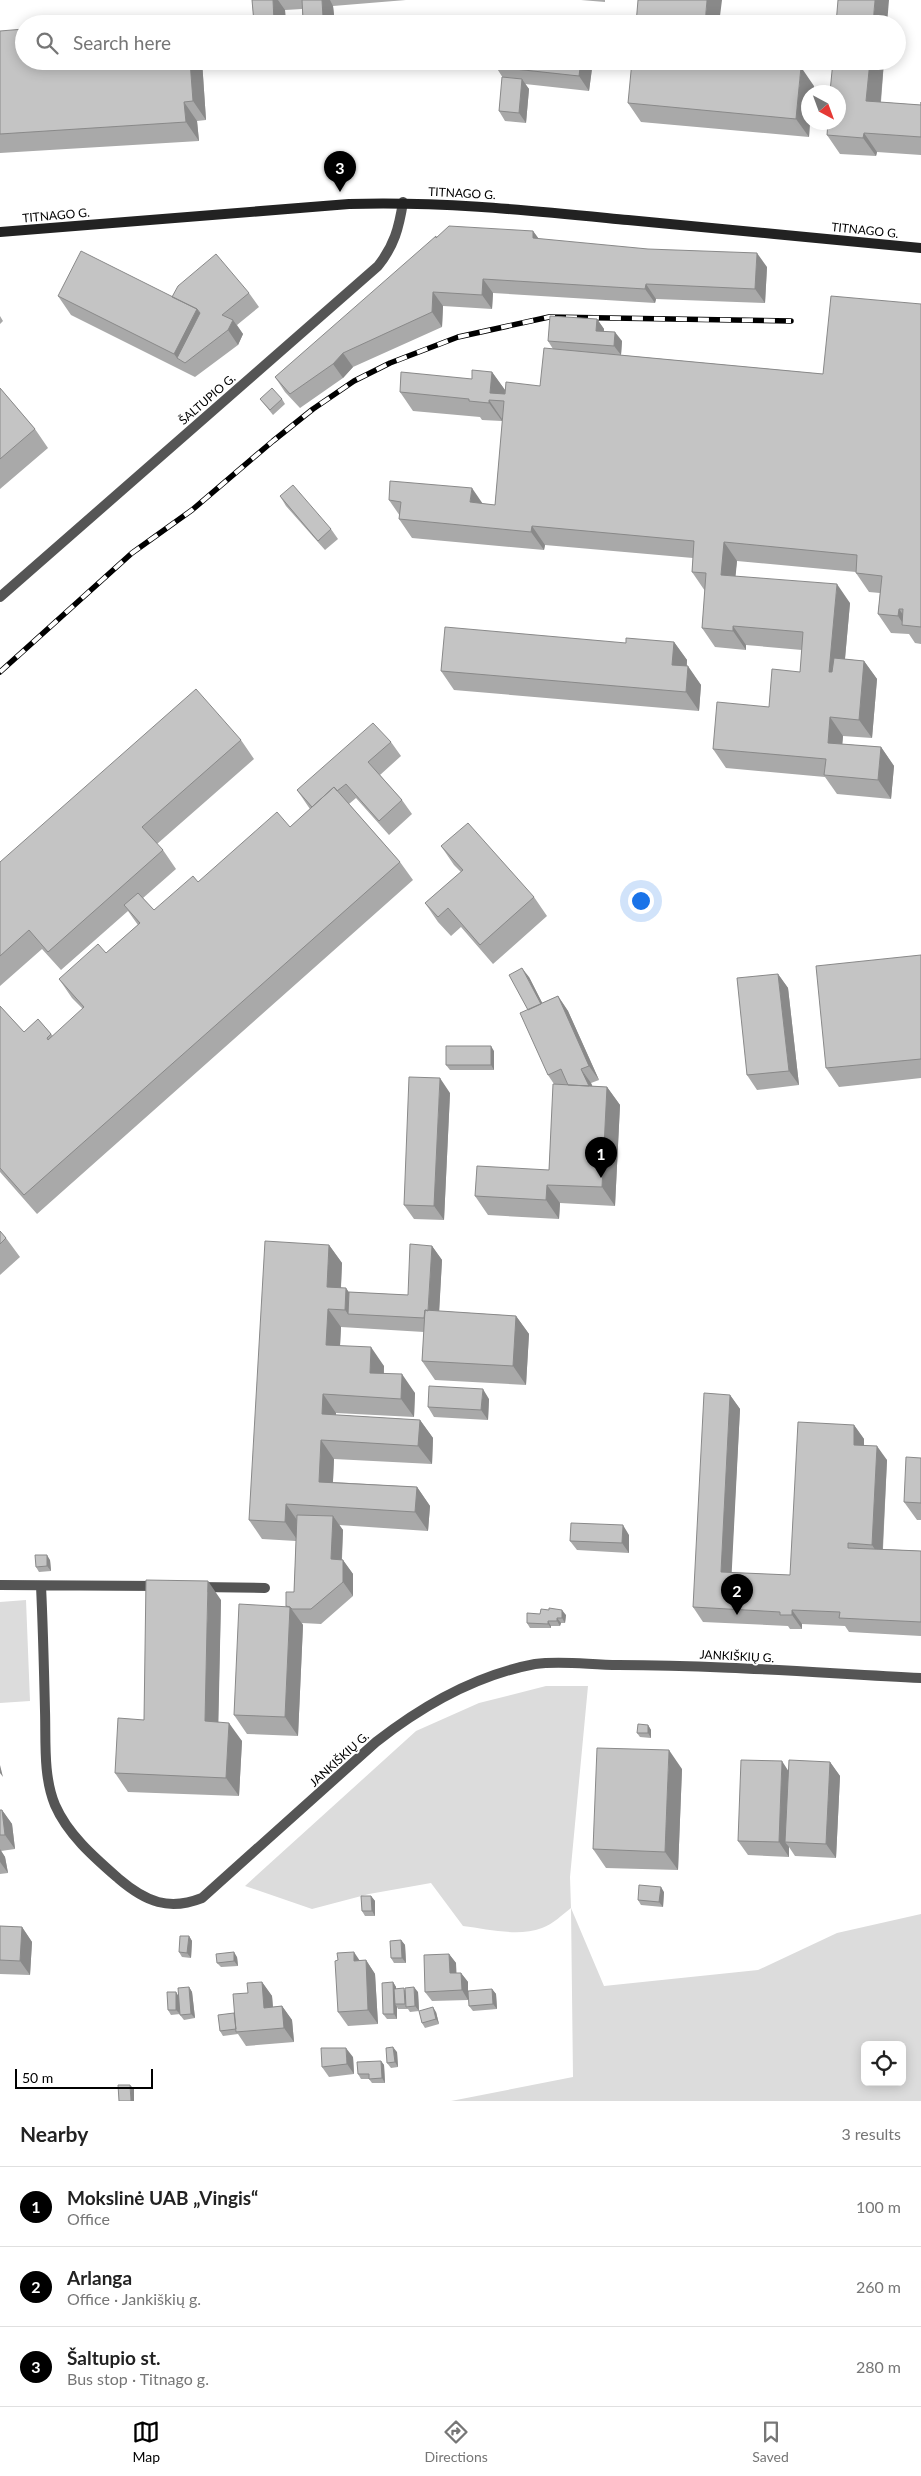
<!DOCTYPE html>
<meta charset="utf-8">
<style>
body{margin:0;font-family:Lato,sans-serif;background:#f6f6f6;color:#222}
.controls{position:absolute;right:15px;bottom:15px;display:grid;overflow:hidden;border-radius:8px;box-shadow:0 2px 12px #0003}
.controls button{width:45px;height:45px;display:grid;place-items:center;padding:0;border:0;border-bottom:1px solid #e0e0e0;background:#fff;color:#222;font:25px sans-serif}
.compass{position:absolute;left:801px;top:85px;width:45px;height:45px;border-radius:50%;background:#fff;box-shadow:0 2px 12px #0003;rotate:139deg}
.scale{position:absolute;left:15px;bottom:12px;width:138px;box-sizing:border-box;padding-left:5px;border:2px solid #000;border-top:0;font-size:14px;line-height:18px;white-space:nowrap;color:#000;-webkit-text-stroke:4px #fff;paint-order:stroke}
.you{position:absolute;left:640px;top:900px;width:18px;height:18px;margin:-12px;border:4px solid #fff;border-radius:50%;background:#1a73e8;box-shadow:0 0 0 8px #1a73e833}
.badge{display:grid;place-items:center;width:32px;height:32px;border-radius:50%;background:#000;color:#fff;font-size:16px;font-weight:700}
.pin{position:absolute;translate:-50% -41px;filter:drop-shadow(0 1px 2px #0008)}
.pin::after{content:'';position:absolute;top:26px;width:18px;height:15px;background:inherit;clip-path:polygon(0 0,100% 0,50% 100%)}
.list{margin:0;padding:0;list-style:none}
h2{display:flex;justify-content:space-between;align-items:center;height:65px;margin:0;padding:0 20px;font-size:21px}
h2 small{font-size:16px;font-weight:400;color:#767676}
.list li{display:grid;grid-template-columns:32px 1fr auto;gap:15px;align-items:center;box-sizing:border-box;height:80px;padding:0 20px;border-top:1px solid #e0e0e0}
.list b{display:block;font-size:19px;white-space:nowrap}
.list p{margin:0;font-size:16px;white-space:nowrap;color:#767676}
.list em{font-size:16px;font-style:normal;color:#767676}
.icon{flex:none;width:28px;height:28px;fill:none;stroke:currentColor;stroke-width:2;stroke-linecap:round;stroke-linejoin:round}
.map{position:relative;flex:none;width:921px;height:2101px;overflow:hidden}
.search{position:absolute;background:#fff;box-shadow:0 2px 12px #0003;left:15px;right:15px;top:15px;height:55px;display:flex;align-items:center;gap:12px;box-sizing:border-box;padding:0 18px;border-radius:28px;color:#767676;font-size:19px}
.sheet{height:305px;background:#fff}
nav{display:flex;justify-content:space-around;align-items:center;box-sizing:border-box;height:70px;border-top:1px solid #e0e0e0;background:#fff;font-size:14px;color:#767676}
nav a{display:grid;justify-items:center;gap:2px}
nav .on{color:#000}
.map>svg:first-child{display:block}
.green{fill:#dcdcdc;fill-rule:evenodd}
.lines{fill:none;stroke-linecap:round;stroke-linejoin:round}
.street{stroke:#555;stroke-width:10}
.secondary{stroke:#222;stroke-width:10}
.rail-casing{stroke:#000;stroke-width:5.5}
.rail{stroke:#fff;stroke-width:4;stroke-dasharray:11;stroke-linecap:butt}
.wall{fill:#a9a9a9}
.shaded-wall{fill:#898989}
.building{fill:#c4c4c4;stroke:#898989}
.labels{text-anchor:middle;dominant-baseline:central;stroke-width:4;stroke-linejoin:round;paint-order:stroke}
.street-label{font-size:12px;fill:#000;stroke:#fff}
</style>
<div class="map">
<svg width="921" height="2101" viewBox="0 0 921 2101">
<rect width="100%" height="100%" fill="#fff"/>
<!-- green -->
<path class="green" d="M26 1600 30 1701 0 1703V1602Z
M546 1686H588L570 1877 571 1908 604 1986 758 1970 837 1933 921 1914V2101H451L573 2077 571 1908C562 1915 553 1924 542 1928 518 1937 488 1929 463 1926L431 1883 369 1894 312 1909 245 1886 416 1731 479 1703ZM865 2045H902V2082H865Z"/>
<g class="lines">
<!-- street -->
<path class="street" d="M0 597 378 266C394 246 399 228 403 202
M0 1585 159 1586
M41 1586C43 1627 44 1669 45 1711 46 1741 43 1776 55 1805 68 1835 95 1858 119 1879 146 1902 169 1911 202 1898L376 1742C422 1706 476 1675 535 1664 562 1660 590 1665 618 1665 719 1665 820 1673 921 1678
M198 1587 265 1588"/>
<!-- secondary -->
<path class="secondary" d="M0 232 349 204C443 201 535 211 628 220 726 229 823 239 921 248"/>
<!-- rail casing -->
<g class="rail-casing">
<path id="rail" d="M0 672 132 553 192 510 273 441 313 409 354 381 390 363 458 337 549 317 791 321"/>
</g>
<!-- rail -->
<use href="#rail" class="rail"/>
</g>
<!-- wall -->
<path class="wall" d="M252 0H406L333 6 335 24H306L303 19 302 9 285 10 286 24H254Z
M581 0H605V2Z
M0 31 24 61H202L206 120 197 121 199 141 0 153Z
M593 61 589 91 525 84 529 89 526 123 505 121 499 111 503 78 496 67Z
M833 61H884L881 102 921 105V102V155L877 152 876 156 840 154 827 135Z
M814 86 808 122H810L809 137 641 122 628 103Z
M533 231 539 239 767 267 765 303 656 299 655 303 493 293 492 309 443 306 442 327 353 367 343 378 300 408 285 392 275 377 437 238Z
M249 293 259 307 237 325 243 334 238 345 195 377 71 315 58 296 172 297Z
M921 304V644L915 643 909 634 891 633 878 614 880 593 869 592 856 573V572L737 561 735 576 850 603 845 659 864 661 877 679 872 738 843 736 842 744 881 747 894 766 891 799 837 794 825 777 726 768 713 749 769 707 800 672 802 650 746 645V650L715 647 702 628 705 591 692 572 693 558 545 545 544 550 412 538 399 519 400 516 389 500 483 504 495 505 503 419H502V421L482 420 480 417 413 411 400 392 472 379 492 372 505 390 540 386 553 349 548 341 597 319 604 329V331L622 341 621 355 823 374Z
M0 316 3 321 0 324Z
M0 388 35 429 48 448 0 489Z
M260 399H282L285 404 273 415Z
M280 496 331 529 338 539 325 550 286 506Z
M674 642 687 660V666L701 685 699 711 454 690 441 671 626 643Z
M241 740 254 759 157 844 163 850 176 869 143 898 154 910 198 882 290 827 310 809 297 790 391 742 401 756 380 775 402 800 412 814 389 835 356 798 349 804 400 862 413 880 37 1214 0 1172V1006L24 1032 38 1019 53 1036 83 1009 72 998 59 979 106 953 138 925 128 911 61 970 42 949 0 986V862Z
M441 846 534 897 547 916 493 964 461 927 451 936 438 922 425 903 461 872 454 865Z
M921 955V1078L839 1087 826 1068Z
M778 974 788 988 799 1085 757 1090 747 1075Z
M529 977 542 1003 558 996 568 1011 599 1080 591 1083 592 1086 607 1087 620 1105 615 1206 560 1203 559 1219 488 1215 475 1196 549 1170 554 1084 548 1075Z
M494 1051V1070H450L446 1065Z
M450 1093 444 1220 414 1219 404 1205Z
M0 1231 6 1238 20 1257 0 1275Z
M329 1245 342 1263 341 1288 349 1292 408 1295 432 1246 442 1260 439 1311 516 1316 529 1334 526 1385 435 1380 422 1361 424 1332 341 1327 340 1346 384 1366V1374L415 1393 414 1417 336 1413V1415L420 1420 433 1438 432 1464 334 1459 333 1482 417 1487 430 1506 428 1531 339 1525 343 1530 342 1559 353 1574V1596L321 1624 302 1623 303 1625 298 1736 247 1734 234 1715 286 1606 294 1592 296 1541 262 1539 249 1520Z
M730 1395 740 1409 731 1573 790 1575 854 1425 864 1439V1445L887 1460 883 1549 921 1551V1636L849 1632 845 1626 802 1624V1629H790L788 1626 703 1622 693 1607Z
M489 1399 488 1420 434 1417 428 1407Z
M921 1458V1520H917L904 1502Z
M629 1535V1553L577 1550 570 1541Z
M50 1560 51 1571 39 1572 36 1567Z
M221 1600 218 1722 242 1741 239 1796 128 1792 115 1773Z
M540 1614 566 1615 565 1623H561L560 1626H551V1628H530L527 1623Z
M648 1725 651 1730V1738L640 1737 637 1733Z
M830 1762 840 1776 836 1858 795 1856 789 1847V1857L748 1855 738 1841 788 1771Z
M682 1769 678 1870 606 1868 593 1849Z
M0 1810H2L12 1824 15 1849 1 1851 5 1857 8 1873 0 1874Z
M664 1892 663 1907 641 1905 638 1900Z
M371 1896 375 1901V1916H365L362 1911Z
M0 1926 22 1927 32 1942 30 1975 0 1974Z
M189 1936 192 1941 191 1958 182 1957 179 1952Z
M401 1940 405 1945 406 1963H394L391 1958Z
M449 1954 456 1963V1973H461L468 1982V2000L432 2001 425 1992Z
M237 1957 238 1966 221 1967 217 1963Z
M359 1960H366L375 1974 378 2024 348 2026 338 2012Z
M262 1982 272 1996 273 2007 282 2006 292 2020 294 2042 246 2046 238 2034 223 2036 220 2031 234 2013 248 1993Z
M393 1982 396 1987V1989L418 1992 419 2011 410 2012 408 2009H398L397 2007V2019H387L383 2014Z
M189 1987 192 1992 195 2018 184 2020 180 2015V2006V2014L171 2015 168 2010 176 1992 178 1996Z
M492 1989 496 1994 497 2009 473 2011 469 2006Z
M436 2012 439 2024 425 2028 422 2023Z
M397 2052 398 2067 391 2068 387 2063Z
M353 2057 354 2074 329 2077 322 2067Z
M381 2061 384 2065 385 2083H372L369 2079H361L358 2074Z"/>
<!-- shaded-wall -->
<path class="shaded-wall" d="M273 0H278L285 10 286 24H276L274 21Z
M322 0H330L333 6 335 24H327L323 17Z
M707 0H722L719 24H705Z
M875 0H889L887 24H873Z
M190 61H202L206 120 193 101Z
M581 61H593L589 91 579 76Z
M870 61H884L879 120 866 101Z
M801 67 814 86 813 92H808V122H810L809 137 796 119Z
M522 79 529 89 526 123 519 113Z
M184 102 197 121 199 141 186 122Z
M864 133 877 152 876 156 863 138Z
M533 231 543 245 533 238Z
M757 253 767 267 765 303 755 289Z
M483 279 493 293 492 309 482 295Z
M646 284 656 299 655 303 645 289Z
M433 292 443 306 442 327 432 312Z
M197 309 210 327 177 358 174 354Z
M597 319 604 329 603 340 596 331Z
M233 320 243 334 238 345 228 330Z
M615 332 622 341 621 355 614 346Z
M343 353 353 367 343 378 333 364Z
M492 372 505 390 504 401 490 393Z
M489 400 502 419V421L489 403Z
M472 488 485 507 470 502Z
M532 526 545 545 544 550 531 532Z
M724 542 737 561 734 593 721 575Z
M837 584 850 603 842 691 829 672Z
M899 609 911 626 904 625 898 616Z
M733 626 746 645V650L733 631Z
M674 642 687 660 685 684 672 665Z
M864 661 877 679 872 738 859 720Z
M688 666 701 685 699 711 686 692Z
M830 717 843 736 841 762 828 743Z
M881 747 894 766 891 799 878 780Z
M522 968 529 977 550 1018 544 1009Z
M778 974 788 988 799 1085 789 1071Z
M558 996 568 1011 599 1080 589 1066Z
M491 1046 494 1051V1070L491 1065Z
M581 1069 591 1083 601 1104 591 1090Z
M440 1078 450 1093 444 1220 434 1206Z
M607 1087 620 1105 615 1206 602 1187Z
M547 1185 560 1203 559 1219 546 1200Z
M329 1245 342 1263 340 1305 327 1287Z
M432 1246 442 1260 438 1333 428 1319Z
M346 1288 359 1306 348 1314 345 1310Z
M328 1309 341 1327 339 1364 326 1345Z
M516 1316 529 1334 526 1385 513 1366Z
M371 1347 384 1366 383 1391 370 1373Z
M402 1374 415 1393 414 1417 401 1399Z
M483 1389 489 1399 488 1420 481 1410Z
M323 1394 336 1413 335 1433 322 1414Z
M730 1395 740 1409 731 1586 721 1572Z
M420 1420 433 1438 432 1464 418 1446Z
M854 1425 864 1439V1459L854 1445Z
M321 1440 334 1459 332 1500 319 1482Z
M877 1446 887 1460 882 1560 872 1545Z
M417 1487 430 1506 428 1531 415 1512Z
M286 1504 299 1523 298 1541 285 1522Z
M333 1516 343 1530 341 1573 331 1559Z
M623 1525 629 1535V1553L622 1543Z
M47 1555 50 1560 51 1571 47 1566Z
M343 1560 353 1574V1596L343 1582Z
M208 1581 221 1600 218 1740 205 1721Z
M290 1607 303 1625 298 1736 285 1717Z
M562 1610 566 1615 565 1623 562 1618Z
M792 1610 802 1624V1629L792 1615Z
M557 1618 561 1623 560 1626 557 1621Z
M548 1621 551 1626V1628L548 1624Z
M229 1723 242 1741 239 1796 226 1778Z
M648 1725 651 1730V1738L648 1733Z
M669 1750 682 1769 678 1870 665 1852Z
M782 1761 791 1775 785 1842 789 1847V1857L779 1842Z
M830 1762 840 1776 836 1858 826 1844Z
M0 1765 3 1777 0 1773Z
M2 1810 12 1824 15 1849 5 1835Z
M0 1849 5 1857 8 1873 0 1862Z
M661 1887 664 1892 663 1907 659 1902Z
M371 1896 375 1901V1916L372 1911Z
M22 1927 32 1942 30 1975 20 1961Z
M189 1936 192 1941 191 1958 187 1953Z
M401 1940 405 1945 406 1963 402 1958Z
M234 1952 237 1957 238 1966 234 1961Z
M354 1952 364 1967 354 1961Z
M449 1954 456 1963 457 1983 450 1973Z
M366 1960 375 1974 378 2024 368 2010Z
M461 1973 468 1982V2000L462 1990Z
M262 1982 272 1996 274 2022 264 2008Z
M393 1982 396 1987 397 2004H395L397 2007V2019L394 2014Z
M189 1987 192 1992 195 2018 191 2014Z
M414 1987 418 1992 419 2011 415 2006Z
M492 1989 496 1994 497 2009 493 2004Z
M176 1992 179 1997 180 2014 176 2010Z
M282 2006 292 2020 294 2042 284 2028Z
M433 2007 436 2012 439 2024 436 2019Z
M393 2047 397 2052 398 2067 395 2062Z
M346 2048 353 2057 354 2074 347 2064Z
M381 2061 384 2065 385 2083 382 2078Z
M130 2085 134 2089V2101H131Z"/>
<!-- building -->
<path class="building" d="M252 0H273L274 21 254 23Z
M302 0H322L323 17 303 19Z
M638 0H707L705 24H636Z
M838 0H875L873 24H836Z
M24 29V61H190L193 101 184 102 186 122 0 134V31Z
M496 61H581L579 76 496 67Z
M632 61H733L801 67 796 119 628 103Z
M833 61H870L866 101 921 105V102V137L864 133 863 138 827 135 828 122H838V92H830Z
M502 77 522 79 519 113 499 111Z
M449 226 533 231V238L648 249 757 253 755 289 646 284 645 289 483 279 482 295 433 292 432 312 343 353 333 364 290 394 275 377 436 236V238Z
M81 251 197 309 174 354 58 296Z
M216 254 249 293 222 315 233 320 228 330 185 363 177 358 200 313 197 309 172 297 178 286Z
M831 296 921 304V627L902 625 903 609H899L898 616 878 614 882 576 856 573 857 555 724 542 721 575 837 584 829 672H832L834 658 864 661 859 720 830 717 828 743 881 747 878 780 824 775 826 759 713 749 717 702 769 707 772 669 800 672 803 632 733 626V631L702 628 706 573 692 572 694 541 532 526 531 532 399 519 401 502 389 500 390 481 472 488 470 502 495 505 504 401 489 400V403L469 401V399L400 392 401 372 472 379V370L492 372 490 393 505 394 506 382 540 386 544 348 823 374Z
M550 316 597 319 596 331 615 332 614 346 548 341Z
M0 388 35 429 0 459Z
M272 388 282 399 270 410 260 399Z
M293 485 331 529 318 541 280 496Z
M445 627 626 643V638L674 642 672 665 688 666 686 692 441 671Z
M196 689 241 740 142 827 163 850 48 952 29 930 0 956V862Z
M373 723 391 742 368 762 402 800 379 821 346 784 337 791 334 787 312 807 297 790Z
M334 787 400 862 24 1195 0 1168V1006L24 1032 38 1019 51 1034 47 1038 48 1040 84 1007 59 979 98 944 106 953 140 923 124 905 138 893 154 910 193 876 198 882 277 812 290 827Z
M468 823 534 897 480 945 448 908 438 917 425 903 463 870 441 846Z
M921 955V1059L826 1068 816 966Z
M522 968 541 1004 528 1010 509 975Z
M778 974 789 1071 747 1075 737 978Z
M558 996 589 1066 581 1069 589 1086 568 1085 561 1069 548 1075 520 1013Z
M446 1046H491V1065H446Z
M409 1077 440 1078 434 1206 404 1205Z
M553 1084 607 1087 602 1187 547 1185 546 1200 475 1196 477 1166 549 1170Z
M0 1231 6 1238 0 1244Z
M265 1241 329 1245 327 1287 346 1288 345 1310 328 1309 326 1345 371 1347 370 1373 402 1374 401 1399 323 1394 322 1414 420 1420 418 1446 321 1440 319 1482 417 1487 415 1512 286 1504 285 1522 249 1520Z
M410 1244 432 1246 428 1311 425 1310 424 1318 348 1314 349 1292 408 1295Z
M425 1310 516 1316 513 1366 422 1361Z
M429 1386 483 1389 481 1410 428 1407Z
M704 1393 730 1395 721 1572 790 1575 798 1422 854 1425V1445L877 1446 872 1545 848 1543V1548L921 1551V1622L839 1618 840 1612 792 1610V1615H780V1612L693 1607Z
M906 1457 921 1458V1503L904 1502Z
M297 1515 333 1516 331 1559 343 1560V1582L311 1609H292L290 1607 286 1606V1592H294Z
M571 1523 623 1525 622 1543 570 1541Z
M35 1555H47V1566L36 1567Z
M146 1580 208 1581 205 1721 229 1723 226 1778 115 1773 118 1718 144 1720Z
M239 1604 290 1607 285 1717 234 1715Z
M549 1608 562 1610V1618H557V1621H548V1624L527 1623V1613L540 1614 541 1609 549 1610Z
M638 1724 648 1725V1733H637Z
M597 1748 669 1750 665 1852 593 1849Z
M741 1760 782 1761 779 1842 738 1841Z
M789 1760 830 1762 826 1844 785 1842Z
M0 1810H2L5 1835H0Z
M639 1885 661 1887 659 1902 638 1900Z
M361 1896H371L372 1911H362Z
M0 1926 22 1927 20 1961 0 1960Z
M180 1936H189L187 1953 179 1952Z
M401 1940 402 1958H391L390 1941Z
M234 1952V1961L217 1963 216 1954Z
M354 1952V1961L366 1960 368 2010 338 2012 335 1961 338 1960 337 1953Z
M449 1954 450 1973H461L462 1990 425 1992 424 1955Z
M262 1982 264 2008 282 2006 284 2028 236 2032 233 1994 248 1993 247 1983Z
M393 1982 394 2014H383L382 1983Z
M189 1987 191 2014 180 2015 178 1988Z
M414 1987 415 2006 406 2007 405 1988Z
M404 1988 405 2004H395L394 1989Z
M492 1989 493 2004 469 2006 468 1991Z
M167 1992H176V2010H168Z
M433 2007 436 2019 422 2023 419 2011Z
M234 2013 236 2029 220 2031 218 2015Z
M393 2047 395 2062 387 2063 386 2048Z
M321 2048H346L347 2064 322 2067Z
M381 2061 382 2078 369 2079V2074H358L357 2062Z
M118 2085H130L131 2101H119Z"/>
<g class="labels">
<!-- street labels -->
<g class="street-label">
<text transform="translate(462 193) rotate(3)">TITNAGO G.</text>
<text transform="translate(56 215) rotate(-5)">TITNAGO G.</text>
<text transform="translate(865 230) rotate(6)">TITNAGO G.</text>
<text transform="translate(207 399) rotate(-41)">ŠALTUPIO G.</text>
<text transform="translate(737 1656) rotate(3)">JANKIŠKIŲ G.</text>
<text transform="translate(339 1759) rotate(-42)">JANKIŠKIŲ G.</text>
</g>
</g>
</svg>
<div class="controls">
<button><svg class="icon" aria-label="locate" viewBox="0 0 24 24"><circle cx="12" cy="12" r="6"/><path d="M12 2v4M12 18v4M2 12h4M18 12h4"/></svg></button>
</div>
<svg class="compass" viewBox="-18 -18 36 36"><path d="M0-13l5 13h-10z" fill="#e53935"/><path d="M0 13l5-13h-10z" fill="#767676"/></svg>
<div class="scale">50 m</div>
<div class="you"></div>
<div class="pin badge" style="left:601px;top:1178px">1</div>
<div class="pin badge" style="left:737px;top:1615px">2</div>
<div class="pin badge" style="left:340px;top:192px">3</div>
<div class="search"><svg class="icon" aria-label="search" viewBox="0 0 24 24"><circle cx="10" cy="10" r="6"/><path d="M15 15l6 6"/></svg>Search here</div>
</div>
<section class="sheet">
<h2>Nearby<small>3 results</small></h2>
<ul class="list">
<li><span class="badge">1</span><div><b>Mokslinė UAB „Vingis“</b><p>Office</p></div><em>100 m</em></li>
<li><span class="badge">2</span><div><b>Arlanga</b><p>Office · Jankiškių g.</p></div><em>260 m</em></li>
<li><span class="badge">3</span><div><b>Šaltupio st.</b><p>Bus stop · Titnago g.</p></div><em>280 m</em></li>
</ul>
</section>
<nav>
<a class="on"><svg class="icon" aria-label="map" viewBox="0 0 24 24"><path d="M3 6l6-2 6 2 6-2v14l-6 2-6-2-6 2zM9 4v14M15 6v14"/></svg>Map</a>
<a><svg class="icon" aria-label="directions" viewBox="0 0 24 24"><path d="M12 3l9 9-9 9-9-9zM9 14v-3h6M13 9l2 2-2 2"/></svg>Directions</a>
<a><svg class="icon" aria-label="saved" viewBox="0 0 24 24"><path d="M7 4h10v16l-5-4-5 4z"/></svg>Saved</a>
</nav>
